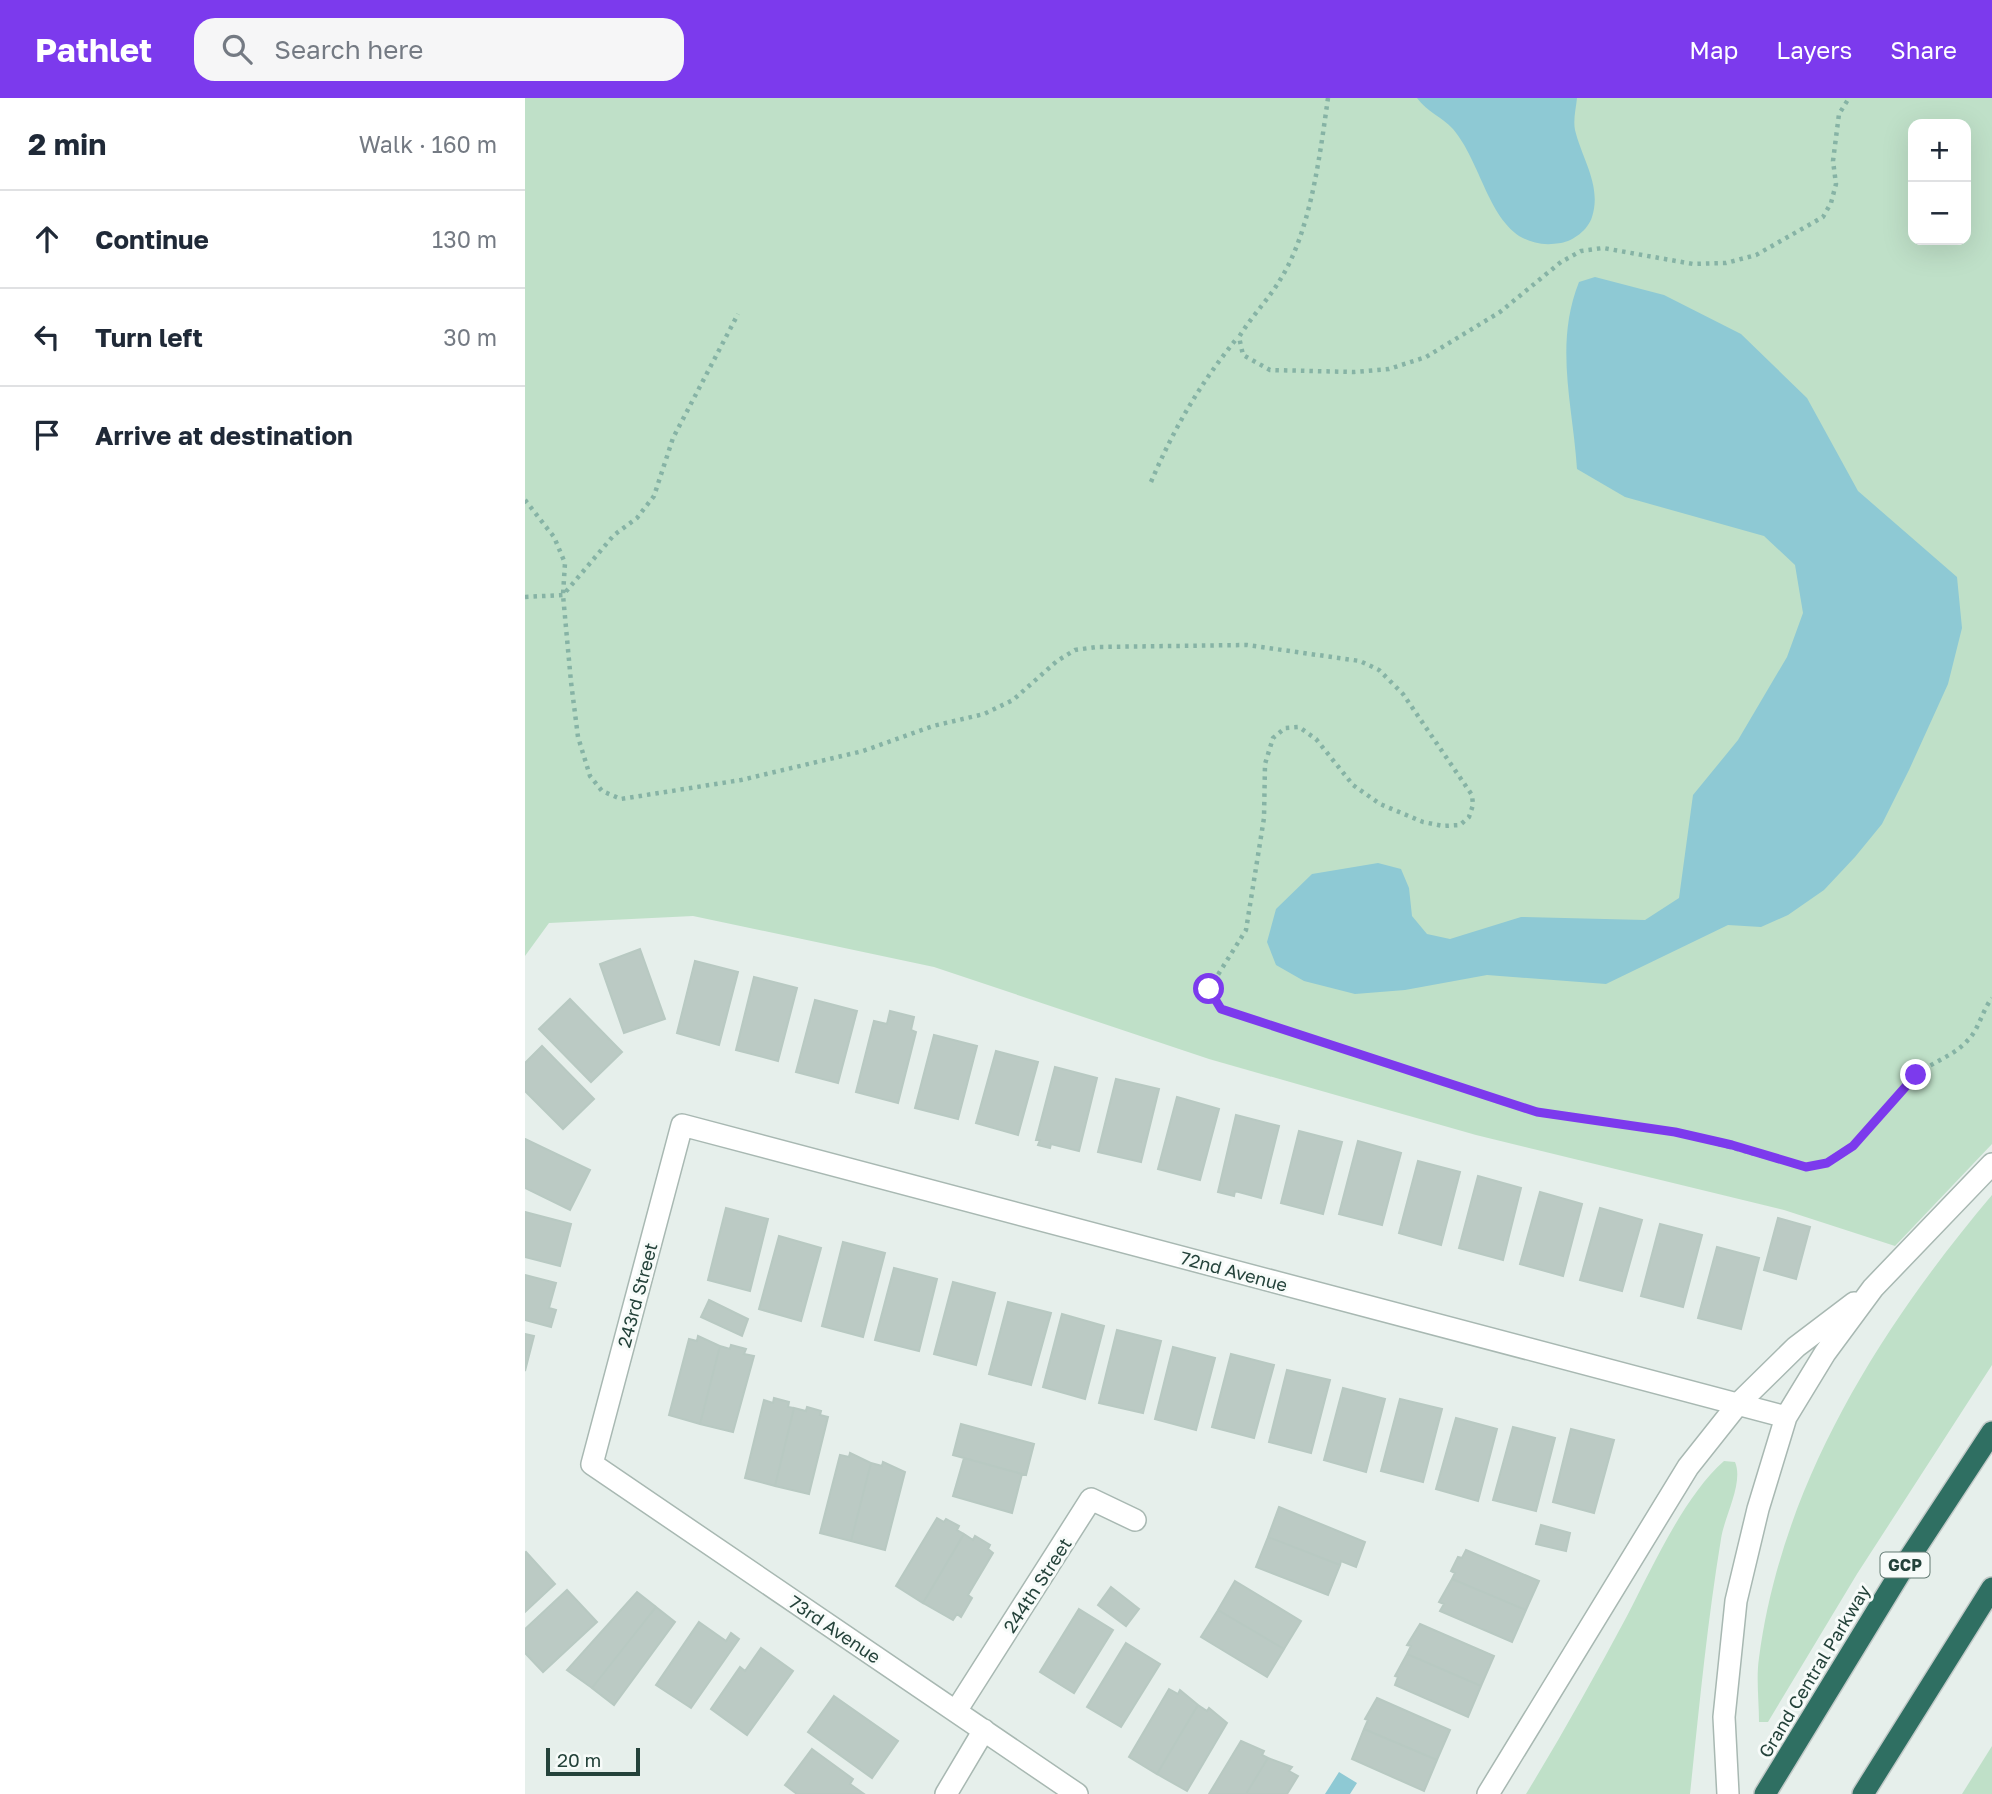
<!DOCTYPE html>
<meta charset="utf-8">
<style>
body{margin:0;font-family:"Golos Text",sans-serif;background:#f6f6f7;color:#1f2937}
.controls{position:absolute;right:21px;top:21px;display:grid;overflow:hidden;border-radius:14px;box-shadow:0 7px 28px #0002}
.controls button{width:63px;height:63px;display:grid;place-items:center;padding:0;border:0;border-bottom:2px solid #e0e1e3;background:#fff;color:#1f2937;font:35px sans-serif}
.scale{position:absolute;left:21px;bottom:18px;width:94px;box-sizing:border-box;padding-left:7px;border:4px solid #24423a;border-top:0;font-size:19px;line-height:24px;white-space:nowrap;color:#24423a;-webkit-text-stroke:5px #f7fbf9;paint-order:stroke}
.stop{position:absolute;width:21px;height:21px;margin:-16px;border:5px solid #7c3aed;border-radius:50%;background:#fff}
.stop.end{background:#7c3aed;border-color:#fff;box-shadow:0 2px 7px #0008}
.list{margin:0;padding:0;list-style:none}
h2{display:flex;justify-content:space-between;align-items:center;height:91px;margin:0;padding:0 28px;font-size:30px}
h2 small{font-size:23px;font-weight:400;color:#747a83}
.list li{display:grid;grid-template-columns:46px 1fr auto;gap:21px;align-items:center;box-sizing:border-box;height:98px;padding:0 28px;border-top:2px solid #e0e1e3}
.list b{display:block;font-size:26px;white-space:nowrap}
.list em{font-size:23px;font-style:normal;color:#747a83}
.icon{flex:none;width:38px;height:38px;fill:none;stroke:currentColor;stroke-width:2;stroke-linecap:round;stroke-linejoin:round}
.map{position:relative;flex:none;width:1467px;height:1696px;overflow:hidden}
header{display:flex;align-items:center;gap:42px;box-sizing:border-box;height:98px;padding:0 35px;background:#7c3aed;color:#fff}
header strong{font-size:33px}
nav{display:flex;gap:38px;margin-inline-start:auto;font-size:24px}
.search{width:490px;height:63px;background:#f6f6f7;display:flex;align-items:center;gap:18px;box-sizing:border-box;padding:0 24px;border-radius:21px;color:#747a83;font-size:26px}
main{display:flex}
aside{flex:1;background:#fff}
.map>svg:first-child{display:block}
.green{fill:#bfe0c8;fill-rule:evenodd}
.water{fill:#8ec9d4}
.building{fill:#bbcac4;stroke:#b8c9c2;stroke-width:2}
.lines{fill:none;stroke-linecap:round;stroke-linejoin:round}
.minor-casing{stroke:#a8b8b2;stroke-width:24}
.highway-casing{stroke:#c2cac8;stroke-width:24}
.path{stroke:#86b3a5;stroke-width:4.5;stroke-dasharray:3.5 5;stroke-linecap:butt}
.minor{stroke:#fff;stroke-width:21}
.highway{stroke:#2f6f62;stroke-width:21}
.route{stroke:#7c3aed;stroke-width:9}
.labels{text-anchor:middle;dominant-baseline:central;stroke-width:6;stroke-linejoin:round;paint-order:stroke}
.shield{fill:#f7fbf9;stroke:#637a73;stroke-width:2}
.shield-label{font-size:16px;font-weight:bold;fill:#24423a}
.street-label{font-size:18px;fill:#24423a;stroke:#f7fbf9}
</style>
<header>
<strong>Pathlet</strong>
<div class="search"><svg class="icon" aria-label="search" viewBox="0 0 24 24"><circle cx="10" cy="10" r="6"/><path d="M15 15l6 6"/></svg>Search here</div>
<nav><a>Map</a><a>Layers</a><a>Share</a></nav>
</header>
<main>
<aside>
<h2>2 min<small>Walk · 160 m</small></h2>
<ul class="list">
<li><svg class="icon" aria-label="ahead" viewBox="0 0 24 24"><path d="M12 20V5M6 11l6-6 6 6"/></svg><div><b>Continue</b></div><em>130 m</em></li>
<li><svg class="icon" aria-label="left" viewBox="0 0 24 24"><path d="M17 20v-9H6M10 6l-5 5 5 5"/></svg><div><b>Turn left</b></div><em>30 m</em></li>
<li><svg class="icon" aria-label="arrive" viewBox="0 0 24 24"><path d="M6 21V4h12l-3 4 3 4H6"/></svg><div><b>Arrive at destination</b></div></li>
</ul>
</aside>
<div class="map">
<svg width="1467" height="1696" viewBox="0 0 1467 1696">
<rect width="100%" height="100%" fill="#e6efeb"/>
<!-- green -->
<path class="green" d="M0 0H1467V1046L1370 1148 1259 1112 951 1037 684 961 409 869 168 818 24 825 0 858ZM1388 26H1441V142H1388Z
M1467 1097V1267L1332 1476 1243 1624H1234C1234 1603 1231 1580 1234 1560 1257 1385 1355 1230 1467 1097Z
M1199 1363 1210 1364C1219 1385 1199 1419 1196 1441 1182 1526 1174 1611 1165 1696H1001C1037 1637 1070 1578 1102 1518 1127 1470 1159 1398 1199 1363Z
M1467 1648V1696H1437Z"/>
<!-- water -->
<path class="water" d="M892 0H1052C1051 10 1048 22 1050 32 1057 61 1077 88 1067 119 1063 132 1048 143 1036 145 966 157 963 72 928 31 917 19 902 14 892 0Z
M1070 179 1139 197 1216 236 1282 300 1333 393 1432 479 1437 530 1423 586 1384 672 1357 726 1330 759 1299 792 1263 817 1236 829 1203 827 1081 886 962 877 880 892 830 896 779 883 751 867 742 844 751 811 787 776 853 765 876 771 884 790 887 818 902 836 925 841 996 819 1120 822 1154 800 1168 697 1213 642 1262 559 1278 515 1270 467 1239 438 1100 399 1052 371C1048 307 1029 247 1054 184Z
M814 1674 832 1685 825 1696H800Z"/>
<!-- building -->
<path class="building" d="M115 851 140 921 99 935 75 866Z
M170 863 213 874 194 947 152 935Z
M229 879 272 890 253 963 211 952Z
M45 901 97 954 66 984 14 931Z
M290 902 332 913 313 985 271 974Z
M365 913 389 919 386 932 391 934 373 1005 331 994 349 923 362 926Z
M409 937 452 948 433 1021 390 1010Z
M17 948 69 1001 38 1031 0 993V965Z
M471 953 513 964 493 1037 451 1025Z
M530 969 572 980 554 1053 526 1046 525 1050 513 1047 515 1042H511Z
M591 981 634 991 616 1064 573 1054Z
M652 999 694 1011 675 1082 633 1071Z
M711 1017 754 1028 736 1100 710 1093 709 1098 693 1094Z
M774 1033 817 1044 798 1116 756 1105Z
M0 1041 65 1072 45 1112 0 1090Z
M833 1043 876 1055 857 1127 814 1116Z
M893 1063 935 1074 916 1147 874 1135Z
M953 1078 996 1090 978 1162 934 1150Z
M1015 1094 1057 1106 1038 1178 995 1166Z
M201 1110 243 1121 225 1193 183 1182Z
M1075 1110 1117 1122 1097 1193 1055 1182Z
M0 1114 46 1126 35 1168 0 1159Z
M1253 1120 1285 1129 1271 1181 1239 1172Z
M1135 1126 1177 1137 1158 1209 1116 1198Z
M254 1138 296 1150 276 1223 234 1211Z
M318 1144 360 1155 338 1239 297 1228Z
M1192 1149 1234 1160 1216 1231 1173 1220Z
M369 1170 412 1181 394 1253 350 1242Z
M0 1177 31 1185 24 1210 31 1212 26 1229 0 1222Z
M428 1184 470 1195 451 1267 409 1256Z
M184 1202 223 1221 217 1238 176 1219Z
M483 1204 526 1215 506 1287 464 1276Z
M537 1216 579 1228 560 1301 518 1289Z
M592 1232 636 1243 618 1315 574 1305Z
M0 1236 9 1238 0 1273Z
M173 1238 195 1248 175 1326 144 1317 164 1241 172 1243Z
M206 1247 221 1251 219 1256 229 1258 208 1334 175 1326 195 1248 205 1251Z
M648 1249 690 1260 671 1332 630 1321Z
M706 1256 749 1267 729 1340 687 1329Z
M762 1272 805 1282 786 1355 744 1344Z
M818 1290 860 1301 841 1374 799 1362Z
M249 1300 264 1304 263 1309 269 1310 250 1388 220 1380 239 1302 248 1305Z
M875 1301 917 1311 898 1384 856 1373Z
M282 1309 296 1313 295 1317 303 1319 284 1396 250 1388 269 1310 281 1313Z
M931 1320 972 1331 953 1403 911 1391Z
M436 1326 509 1346 501 1377 428 1357Z
M988 1329 1030 1340 1011 1413 968 1402Z
M1046 1331 1089 1342 1069 1415 1028 1404Z
M325 1355 346 1365 326 1443 295 1435 315 1357 324 1359Z
M439 1360 497 1376 487 1415 428 1398Z
M358 1364 380 1374 360 1452 326 1443 346 1365 357 1368Z
M754 1409 840 1444 831 1469 816 1463 815 1467 743 1439Z
M412 1420 419 1424 421 1421 434 1428 432 1432 439 1436 398 1505 371 1488Z
M1016 1427 1045 1435 1041 1453 1011 1446Z
M439 1436 448 1442 450 1438 465 1447 463 1451 468 1455 443 1497 447 1500 436 1519 432 1516 428 1522 398 1505Z
M743 1439 815 1467 803 1497 731 1469Z
M941 1452 1014 1483 1001 1512 927 1481 930 1475 926 1473 933 1459 937 1460Z
M1 1454 30 1486 0 1514V1455Z
M927 1481 1001 1512 987 1544 915 1513 919 1506 914 1504Z
M710 1483 776 1523 759 1551 693 1512Z
M586 1489 614 1511 601 1528 573 1507Z
M42 1492 72 1524 18 1574 0 1555V1531Z
M112 1494 131 1509 67 1590 42 1572Z
M131 1509 150 1524 89 1607 67 1590Z
M554 1511 588 1532 549 1595 515 1574Z
M693 1512 759 1551 742 1579 676 1539Z
M174 1524 201 1543 206 1535 214 1541 166 1610 131 1587Z
M895 1526 969 1558 956 1588 882 1556 886 1548 882 1547Z
M601 1545 635 1566 596 1629 562 1609Z
M236 1550 268 1573 222 1637 186 1611 215 1569 220 1573Z
M882 1556 956 1588 943 1619 870 1587 873 1579 870 1578Z
M644 1591 653 1596 655 1592 673 1607 632 1676 604 1659Z
M309 1598 373 1643 347 1680 283 1634Z
M852 1600 925 1632 912 1662 839 1631 843 1622 840 1621Z
M673 1607 682 1613 684 1610 702 1625 662 1693 632 1676Z
M839 1631 912 1662 899 1693 827 1661Z
M716 1643 739 1653 737 1657 743 1660 721 1696H684Z
M287 1651 328 1681 325 1686 339 1696H272L260 1687Z
M743 1660 767 1669 764 1673 773 1678 762 1696H721Z"/>
<g class="lines">
<!-- minor casing -->
<g class="minor-casing">
<path id="minor" d="M431 1613 566 1401 610 1422
M421 1696 459 1632
M552 1696 67 1366 157 1027 1261 1319
M963 1696 1163 1369 1213 1306 1271 1249 1329 1205
M1203 1696 1199 1619 1211 1503 1233 1411 1261 1319 1300 1255 1348 1190 1467 1066"/>
</g>
<!-- highway casing -->
<g class="highway-casing">
<path id="highway" d="M1240 1696 1383 1462 1467 1334
M1338 1696 1467 1490"/>
</g>
<!-- path -->
<path class="path" d="M803 0C795 56 786 133 755 182 743 202 726 219 714 239L718 257 745 272 829 274 864 271 901 259 975 214 1036 164 1056 153 1078 150 1168 166 1201 165 1231 157 1298 119 1306 105 1311 86 1308 63 1314 16 1324 0
M626 384C649 330 676 284 713 239
M0 402 29 439 40 465 38 497 46 584 53 639 65 678 77 693 96 701 216 682 338 653 408 628 459 616 488 602 532 563 550 552 571 549 722 547 835 563 854 572 878 596 947 697 948 707 944 719 935 727 918 728 898 724 855 706 828 687 791 641 774 629 760 630 748 640 740 666 739 720 721 832 684 891 696 911 1012 1014 1150 1034 1281 1070C1335 1059 1352 1012 1390 978 1406 964 1428 959 1443 942 1454 931 1457 913 1467 900
M0 499 38 497 89 437 112 420 129 398 148 340 213 216"/>
<!-- minor -->
<use href="#minor" class="minor"/>
<!-- highway -->
<use href="#highway" class="highway"/>
</g>
<g class="lines">
<!-- route -->
<path class="route" d="M684 891 696 911 1012 1014 1150 1034 1207 1047 1281 1069 1302 1065 1328 1048 1391 977"/>
</g>
<g class="labels">
<!-- shield labels -->
<rect class="shield" x="1355.5" y="1454.5" width="49" height="25" rx="5"/>
<g class="shield-label">
<text x="1380" y="1467">GCP</text>
</g>
<!-- street labels -->
<g class="street-label">
<text transform="translate(709 1173) rotate(15)">72nd Avenue</text>
<text transform="translate(112 1197) rotate(-75)">243rd Street</text>
<text transform="translate(512 1487) rotate(-57)">244th Street</text>
<text transform="translate(310 1531) rotate(34)">73rd Avenue</text>
<text transform="translate(1289 1573) rotate(-59)">Grand Central Parkway</text>
</g>
</g>
</svg>
<div class="controls">
<button>+</button>
<button>−</button>
</div>
<div class="scale">20 m</div>
<div class="stop" style="left:684px;top:891px"></div>
<div class="stop end" style="left:1391px;top:977px"></div>
</div>
</main>
